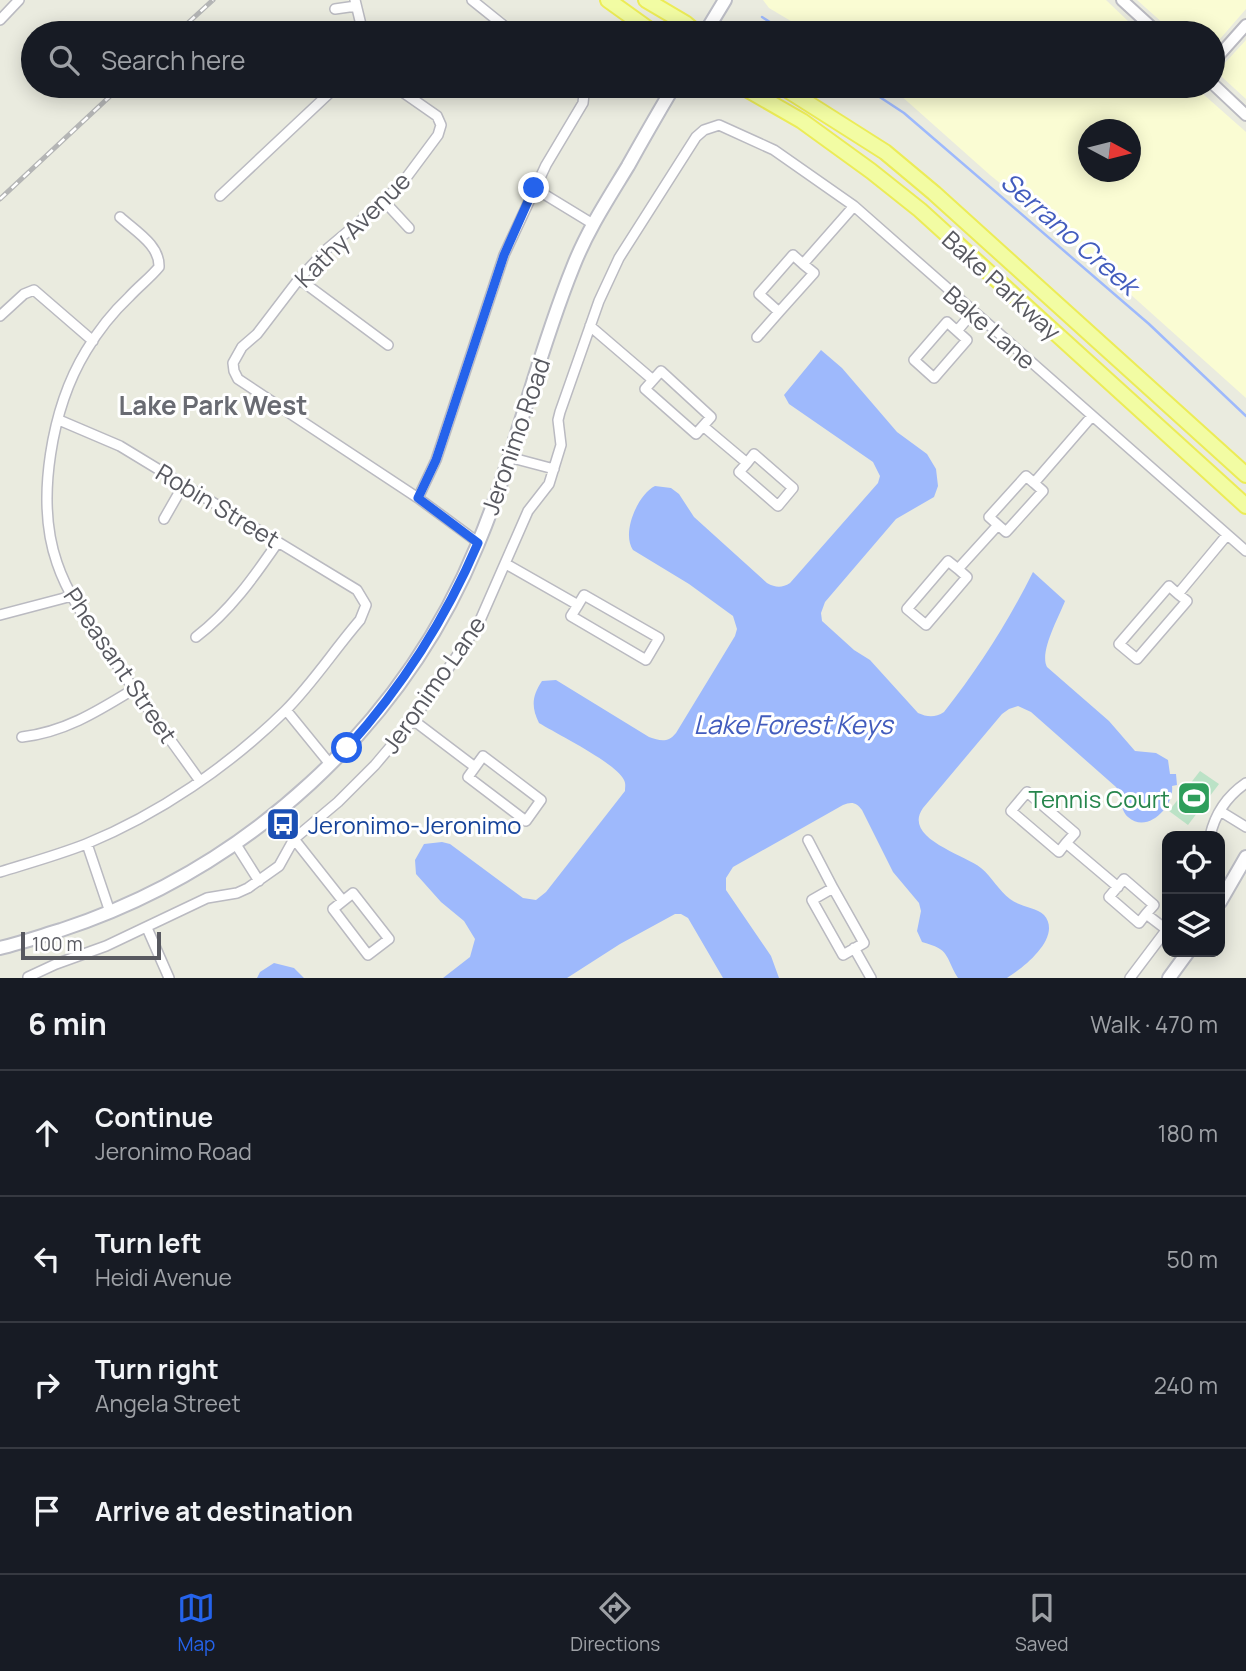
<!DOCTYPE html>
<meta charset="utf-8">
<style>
body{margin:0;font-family:Manrope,sans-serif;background:#20242c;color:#f1f3f6}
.controls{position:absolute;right:21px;bottom:21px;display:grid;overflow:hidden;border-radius:14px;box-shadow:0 4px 18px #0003}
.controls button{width:63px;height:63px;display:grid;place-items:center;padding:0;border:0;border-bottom:2px solid #363941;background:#171b24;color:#f1f3f6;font:35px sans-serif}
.compass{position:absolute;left:1078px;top:119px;width:63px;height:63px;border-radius:50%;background:#171b24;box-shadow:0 4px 18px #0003;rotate:97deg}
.scale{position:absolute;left:21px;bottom:18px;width:140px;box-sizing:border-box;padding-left:7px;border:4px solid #585960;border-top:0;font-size:19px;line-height:24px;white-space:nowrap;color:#585960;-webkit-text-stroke:5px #fff;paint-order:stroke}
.stop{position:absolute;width:21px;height:21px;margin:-16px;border:5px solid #2563eb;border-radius:50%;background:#fff}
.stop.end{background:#2563eb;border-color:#fff;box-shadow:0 2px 7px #0008}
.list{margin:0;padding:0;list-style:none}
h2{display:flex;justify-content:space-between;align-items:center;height:91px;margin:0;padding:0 28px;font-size:30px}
h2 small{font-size:23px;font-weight:400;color:#9ea1a6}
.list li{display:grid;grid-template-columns:46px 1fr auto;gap:21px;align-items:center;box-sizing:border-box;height:126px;padding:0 28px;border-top:2px solid #363941}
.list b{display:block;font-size:26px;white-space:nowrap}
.list p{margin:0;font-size:23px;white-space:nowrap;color:#9ea1a6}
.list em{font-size:23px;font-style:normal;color:#9ea1a6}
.icon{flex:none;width:38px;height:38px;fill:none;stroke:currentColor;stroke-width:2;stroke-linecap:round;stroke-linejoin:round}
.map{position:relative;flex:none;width:1246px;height:978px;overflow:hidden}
.search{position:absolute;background:#171b24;box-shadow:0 4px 18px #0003;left:21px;right:21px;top:21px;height:77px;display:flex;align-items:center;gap:18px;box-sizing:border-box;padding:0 24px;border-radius:38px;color:#9ea1a6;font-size:26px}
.sheet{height:595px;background:#171b24}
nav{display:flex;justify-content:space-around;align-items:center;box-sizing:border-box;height:98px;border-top:2px solid #363941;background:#171b24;font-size:19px;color:#9ea1a6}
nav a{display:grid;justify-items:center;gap:4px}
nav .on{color:#2563eb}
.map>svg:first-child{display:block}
.commercial{fill:#fafcd3;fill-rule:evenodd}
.green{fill:#bbe2c6}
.water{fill:#9eb9fc}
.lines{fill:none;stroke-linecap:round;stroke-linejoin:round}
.stream{stroke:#9eb9fc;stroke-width:2.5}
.minor-casing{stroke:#babac1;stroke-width:12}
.tertiary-casing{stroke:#babac1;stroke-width:14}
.secondary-casing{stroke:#bcbdc5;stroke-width:16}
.primary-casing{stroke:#ecec57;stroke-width:18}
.minor{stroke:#fff;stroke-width:9}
.tertiary{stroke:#fff;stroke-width:10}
.secondary{stroke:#fff;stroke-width:12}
.primary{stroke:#f2fca3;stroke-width:14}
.rail-casing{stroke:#b4b5b5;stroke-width:5}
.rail{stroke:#fff;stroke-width:2.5;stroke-dasharray:8;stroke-linecap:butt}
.route{stroke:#2563eb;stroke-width:9}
.labels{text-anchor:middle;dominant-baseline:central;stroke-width:6;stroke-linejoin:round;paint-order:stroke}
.street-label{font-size:24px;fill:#585960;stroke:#fff}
.leisure-label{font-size:24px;fill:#27864d;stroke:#fff;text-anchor:end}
.transit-label{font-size:24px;fill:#164399;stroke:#fff;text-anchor:start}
.water-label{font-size:26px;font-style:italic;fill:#425cbd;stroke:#fff}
.neighbourhood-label{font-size:26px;font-weight:bold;fill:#696b72;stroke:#fff}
</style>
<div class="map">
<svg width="1246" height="978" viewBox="0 0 1246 978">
<rect width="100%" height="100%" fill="#eaebdf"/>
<!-- commercial -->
<path class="commercial" d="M763 0H1106L1128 21 1126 25 1135 33H811L769 8Z
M1137 0H1246V9L1213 47V33H1174Z
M1246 40V99L1222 77 1221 73 1223 65Z
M890 86H1194L1246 132V398L1071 241 990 175ZM1088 130H1130V172H1088Z"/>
<!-- green -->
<path class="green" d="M1200 771 1219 784 1188 825 1169 811Z"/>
<!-- water -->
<path class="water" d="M821 350 842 368 897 432 927 454 936 469 938 486 934 497 896 519 825 602 821 613 822 621 854 650 870 660 918 713C927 717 935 718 944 712 978 669 1008 622 1033 572L1065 601C1059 617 1039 652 1047 667L1109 721 1135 751 1156 753 1168 760 1170 774H1176L1177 785 1172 786C1175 805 1148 835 1128 817 1119 809 1123 796 1116 787L1031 712 1018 706 1009 709 1002 714 923 808C902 838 963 854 981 868 992 877 999 891 1010 899 1020 907 1036 907 1044 915 1063 937 1023 968 1007 978H958C944 955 951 950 922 942L917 931 921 911 919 903 893 872 862 810C857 803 852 801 843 805L733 867 726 878V890L771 956 779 978H723L688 918 681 914H675L620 944 567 978H443L470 957 475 939 464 921 441 902 416 874 415 860 424 844 442 842 450 844 523 898 536 900 546 892 625 791C625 786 626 784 624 780 616 763 557 734 539 723 531 707 532 696 542 681L556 680 649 737C660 741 668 743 676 733L735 636 737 629 733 616 689 584 633 550C621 533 638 494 655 486L671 488 679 494 694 517 767 583C776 588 782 588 790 583L878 483 880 476 873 462 789 404 784 395Z
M274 963 294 968 304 978H257L260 972Z"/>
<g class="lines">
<!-- stream -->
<path class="stream" d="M762 17 787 33
M863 86 904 113 1149 324 1246 416"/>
<!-- minor casing -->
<g class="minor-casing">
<path id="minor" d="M355 0 363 33
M472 0 513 33
M335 9 356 6
M0 20 19 0
M394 86 437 116 441 125 438 135 406 178 384 201 327 249 299 279 257 334 242 347 233 363 234 371 238 379 418 498 479 543
M534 188 593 224
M220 196 337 86
M384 201 409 228
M120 217C135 231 160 245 159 267 150 278 139 286 129 297 112 313 98 331 86 351 52 407 35 500 57 563 68 596 90 626 110 655 139 697 170 739 200 781
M803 264 814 273 779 312 759 294 793 255 803 264 854 206
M299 279 388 345
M0 316 24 294 34 290 93 341
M590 326 653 380 645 389 696 434 703 426 747 463 754 454 793 488 778 506 739 472 747 463
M957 331 967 340 934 378 914 360 947 322 957 331 973 312
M757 337 779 312
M653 380 661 371 711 417 703 426
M509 457 554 469
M1034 483 1043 491 1006 532 989 517 1026 476 1034 483 1092 416
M418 498 436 460 504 255 546 165 583 103 584 94 579 86
M164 519 184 484
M506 564 578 605 584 595 659 638 646 660 571 616 578 605
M958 569 967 577 926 625 907 609 948 561 958 569 998 525
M1178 594 1187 601 1137 659 1119 644 1169 586 1178 594 1227 535
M0 615 72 596
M196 637C230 611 254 577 278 542
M286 710 330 764
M413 720 475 767
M22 737C65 732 98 711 134 689
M483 756 541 800 526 821 468 777Z
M1220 811 1246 827
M1210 836C1215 814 1227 796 1246 783
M294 839 343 901 353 893 389 939 368 955 333 909 343 901
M808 840 833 888
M235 843 259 881
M1066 843 1059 852 1011 811 1027 792 1075 833 1066 843 1118 887
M87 844 110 912
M0 872C29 863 58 855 86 844 159 814 229 766 285 711 313 683 334 650 360 620L366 605 357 590 120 446 59 420
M833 888 864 943 843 955 812 900Z
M1146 914 1154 905 1124 879 1109 897 1139 923 1146 914 1167 930
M147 928 169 978
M854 948 871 978
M28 977 56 964 106 946 207 898 237 893 248 888 279 866 294 839 338 802 375 765 413 720 478 625 528 511 549 484 561 445 558 420 560 412 599 301 619 258 696 137 704 130 719 125 774 150 854 206 1246 551
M1130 978 1167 929"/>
</g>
<!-- tertiary casing -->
<g class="tertiary-casing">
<path id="tertiary" d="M1122 0 1158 33
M1213 62 1246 25
M1213 84 1246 115"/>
</g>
<!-- secondary casing -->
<g class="secondary-casing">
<path id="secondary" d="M705 33 725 0
M1220 902 1246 857
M0 948C21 943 41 936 61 930 247 869 402 727 477 546 515 456 536 358 573 267 587 231 608 199 628 166 643 139 658 113 674 86
M1169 978 1188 952"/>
</g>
<!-- primary casing -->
<g class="primary-casing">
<path id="primary" d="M608 0 654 33
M646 0 685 23 697 33
M741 86 802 121 871 171 920 210 1246 506
M781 86 885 152 934 193 1246 475"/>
</g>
<!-- minor -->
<use href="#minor" class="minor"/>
<!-- tertiary -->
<use href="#tertiary" class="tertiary"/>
<!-- secondary -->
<use href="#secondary" class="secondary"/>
<!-- primary -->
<use href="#primary" class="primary"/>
<!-- rail casing -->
<g class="rail-casing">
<path id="rail" d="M177 33 213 0
M0 199 121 86"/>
</g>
<!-- rail -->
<use href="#rail" class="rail"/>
</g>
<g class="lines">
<!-- route -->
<path class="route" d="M347 748C402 687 446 618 478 543L418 498 436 460 504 255 534 188"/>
</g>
<!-- icons -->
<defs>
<g id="stadium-square" transform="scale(1.75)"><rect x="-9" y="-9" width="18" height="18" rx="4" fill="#2e9e5b" stroke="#fff"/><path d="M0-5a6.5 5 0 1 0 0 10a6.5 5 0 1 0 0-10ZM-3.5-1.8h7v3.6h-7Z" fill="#fff"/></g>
<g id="bus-square" transform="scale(1.75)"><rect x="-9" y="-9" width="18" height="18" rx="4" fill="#1a4fb4" stroke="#fff"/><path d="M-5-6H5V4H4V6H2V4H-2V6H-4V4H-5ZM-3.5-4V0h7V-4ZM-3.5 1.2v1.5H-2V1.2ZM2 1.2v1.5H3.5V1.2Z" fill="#fff"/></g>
</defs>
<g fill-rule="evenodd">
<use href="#stadium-square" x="1194" y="798"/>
<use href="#bus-square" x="283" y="824"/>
</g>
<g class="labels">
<!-- street labels -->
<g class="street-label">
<text transform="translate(352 229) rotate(-45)">Kathy Avenue</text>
<text transform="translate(1002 285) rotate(42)">Bake Parkway</text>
<text transform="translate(990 327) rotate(41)">Bake Lane</text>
<text transform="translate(515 436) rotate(-71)">Jeronimo Road</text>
<text transform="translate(218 505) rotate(31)">Robin Street</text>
<text transform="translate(121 665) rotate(56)">Pheasant Street</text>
<text transform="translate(433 684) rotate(-55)">Jeronimo Lane</text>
</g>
<!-- leisure labels -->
<g class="leisure-label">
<text x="1170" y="798">Tennis Court</text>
</g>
<!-- transit labels -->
<g class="transit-label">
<text x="308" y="824">Jeronimo-Jeronimo</text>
</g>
<!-- water labels -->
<g class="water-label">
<text transform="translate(1070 233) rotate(41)">Serrano Creek</text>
<text x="793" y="724">Lake Forest Keys</text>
</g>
<!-- neighbourhood labels -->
<g class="neighbourhood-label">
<text x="213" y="405">Lake Park West</text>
</g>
</g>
</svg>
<div class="controls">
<button><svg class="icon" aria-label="locate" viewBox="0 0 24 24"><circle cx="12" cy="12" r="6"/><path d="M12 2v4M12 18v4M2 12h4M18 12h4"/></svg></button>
<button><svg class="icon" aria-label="layers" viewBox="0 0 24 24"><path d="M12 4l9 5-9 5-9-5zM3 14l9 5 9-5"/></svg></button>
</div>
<svg class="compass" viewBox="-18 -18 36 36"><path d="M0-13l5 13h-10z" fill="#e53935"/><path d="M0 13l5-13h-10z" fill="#9ea1a6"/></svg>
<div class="scale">100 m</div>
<div class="stop" style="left:347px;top:748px"></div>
<div class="stop end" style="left:534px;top:188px"></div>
<div class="search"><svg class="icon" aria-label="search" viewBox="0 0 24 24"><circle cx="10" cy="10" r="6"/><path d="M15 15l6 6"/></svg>Search here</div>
</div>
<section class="sheet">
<h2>6 min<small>Walk · 470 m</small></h2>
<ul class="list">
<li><svg class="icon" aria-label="ahead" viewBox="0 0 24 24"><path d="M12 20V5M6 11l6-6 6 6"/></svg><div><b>Continue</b><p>Jeronimo Road</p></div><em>180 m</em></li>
<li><svg class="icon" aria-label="left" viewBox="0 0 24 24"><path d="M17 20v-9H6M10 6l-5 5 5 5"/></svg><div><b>Turn left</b><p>Heidi Avenue</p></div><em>50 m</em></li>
<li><svg class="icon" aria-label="right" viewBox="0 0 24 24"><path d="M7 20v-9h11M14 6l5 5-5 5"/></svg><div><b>Turn right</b><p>Angela Street</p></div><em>240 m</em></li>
<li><svg class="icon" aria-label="arrive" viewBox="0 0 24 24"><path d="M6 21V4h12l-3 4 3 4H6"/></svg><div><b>Arrive at destination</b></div></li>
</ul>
</section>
<nav>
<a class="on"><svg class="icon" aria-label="map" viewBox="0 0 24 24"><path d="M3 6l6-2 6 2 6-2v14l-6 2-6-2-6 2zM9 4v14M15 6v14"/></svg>Map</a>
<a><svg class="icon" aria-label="directions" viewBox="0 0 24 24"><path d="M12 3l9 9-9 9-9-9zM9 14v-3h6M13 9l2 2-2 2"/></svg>Directions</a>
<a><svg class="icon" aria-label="saved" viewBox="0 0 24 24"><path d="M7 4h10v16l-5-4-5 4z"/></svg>Saved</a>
</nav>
